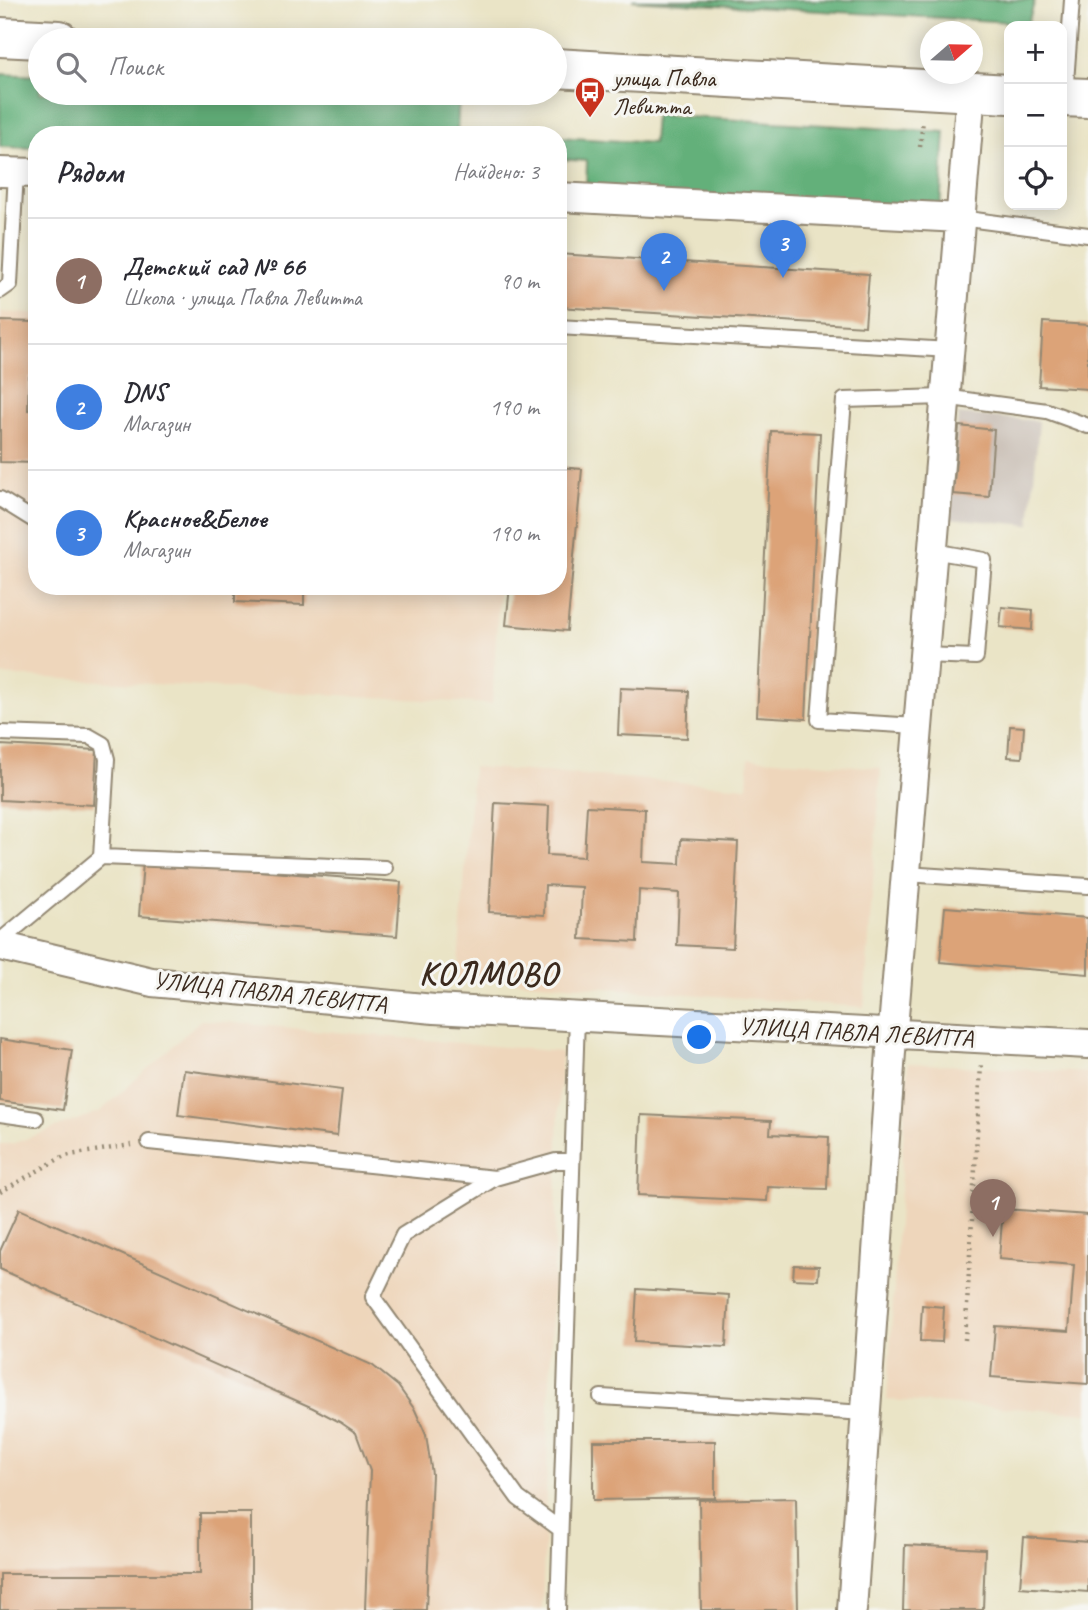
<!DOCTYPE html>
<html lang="ru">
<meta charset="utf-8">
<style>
body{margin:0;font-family:Caveat,sans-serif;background:#f2f2f3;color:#2b2b33}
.controls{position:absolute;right:21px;top:21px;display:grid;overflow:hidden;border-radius:14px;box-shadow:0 4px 18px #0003}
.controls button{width:63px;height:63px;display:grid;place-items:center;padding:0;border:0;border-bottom:2px solid #e1e1e2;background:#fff;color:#2b2b33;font:35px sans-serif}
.compass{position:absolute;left:920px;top:21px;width:63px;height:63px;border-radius:50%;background:#fff;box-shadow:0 4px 18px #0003;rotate:70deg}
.you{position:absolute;left:700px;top:1038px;width:24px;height:24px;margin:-18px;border:5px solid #fff;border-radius:50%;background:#1a73e8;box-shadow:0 0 0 10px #1a73e833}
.badge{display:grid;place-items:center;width:46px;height:46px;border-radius:50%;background:#111827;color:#fff;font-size:23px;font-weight:700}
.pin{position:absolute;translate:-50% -58px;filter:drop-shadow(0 2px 4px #0008)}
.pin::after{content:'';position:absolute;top:37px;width:24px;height:21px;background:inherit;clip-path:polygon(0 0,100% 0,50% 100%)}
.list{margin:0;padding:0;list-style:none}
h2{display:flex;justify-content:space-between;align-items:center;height:91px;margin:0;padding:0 28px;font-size:30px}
h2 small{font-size:23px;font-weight:400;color:#7c7c81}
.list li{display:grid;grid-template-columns:46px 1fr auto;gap:21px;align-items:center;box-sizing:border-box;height:126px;padding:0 28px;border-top:2px solid #e1e1e2}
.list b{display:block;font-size:26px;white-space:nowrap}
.list p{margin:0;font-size:23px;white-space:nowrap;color:#7c7c81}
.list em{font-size:23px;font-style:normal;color:#7c7c81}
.icon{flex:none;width:38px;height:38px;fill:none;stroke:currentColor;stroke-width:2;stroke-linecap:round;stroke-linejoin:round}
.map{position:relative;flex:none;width:1088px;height:1610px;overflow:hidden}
.search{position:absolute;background:#fff;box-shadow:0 4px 18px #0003;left:28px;top:28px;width:539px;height:77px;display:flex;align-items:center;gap:18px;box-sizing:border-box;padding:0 24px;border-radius:38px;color:#7c7c81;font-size:26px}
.panel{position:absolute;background:#fff;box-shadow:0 4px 18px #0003;left:28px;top:126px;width:539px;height:469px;border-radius:28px}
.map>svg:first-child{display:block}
.built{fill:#eed6bb}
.industrial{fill:#ccc2b9}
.forest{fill:#63b07a;stroke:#4f6d4c;stroke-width:2}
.building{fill:#dca378}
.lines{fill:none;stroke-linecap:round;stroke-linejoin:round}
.service-casing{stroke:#928772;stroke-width:18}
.minor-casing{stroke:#928772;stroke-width:32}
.primary-casing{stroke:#928772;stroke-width:42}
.path{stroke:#928772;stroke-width:4.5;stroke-dasharray:2 5;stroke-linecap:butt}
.service{stroke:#fff;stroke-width:14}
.minor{stroke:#fff;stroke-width:28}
.primary{stroke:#fff;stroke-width:38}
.labels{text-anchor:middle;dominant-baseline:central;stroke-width:6;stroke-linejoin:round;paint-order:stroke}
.poi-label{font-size:24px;fill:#3b2a1e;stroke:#f6f6f2;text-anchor:start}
.street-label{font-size:24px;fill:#3b2a1e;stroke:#f6f6f2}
.district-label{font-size:32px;font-weight:bold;letter-spacing:2px;fill:#3b2a1e;stroke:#f6f6f2}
</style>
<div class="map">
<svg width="1088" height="1610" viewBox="0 0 1088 1610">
<rect width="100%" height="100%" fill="#f6f6f2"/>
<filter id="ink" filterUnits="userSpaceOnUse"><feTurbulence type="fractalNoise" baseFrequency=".0143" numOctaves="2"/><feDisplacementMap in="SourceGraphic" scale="14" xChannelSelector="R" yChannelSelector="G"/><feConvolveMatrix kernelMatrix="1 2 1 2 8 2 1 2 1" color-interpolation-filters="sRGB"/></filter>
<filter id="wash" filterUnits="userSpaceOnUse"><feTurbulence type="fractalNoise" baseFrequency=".00686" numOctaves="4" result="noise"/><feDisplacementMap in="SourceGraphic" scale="28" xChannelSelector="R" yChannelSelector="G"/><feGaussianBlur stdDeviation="1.57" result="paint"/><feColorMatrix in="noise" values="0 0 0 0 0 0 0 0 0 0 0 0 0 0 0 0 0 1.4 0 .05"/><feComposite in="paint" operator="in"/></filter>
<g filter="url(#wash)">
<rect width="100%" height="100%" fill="#eae4c6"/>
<!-- built -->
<path class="built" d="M0 312 37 314V586H499L492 704 0 675Z
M749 758 881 768 864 1007 457 977 473 767 747 787Z
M201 1020 561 1052 542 1610H0V1144H12L101 1111Z
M908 1063 1088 1073V1413L887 1400Z"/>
<!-- industrial -->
<path class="industrial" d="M958 414 1039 421 1030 525 949 518Z"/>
<!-- forest -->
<path class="forest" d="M632 0H1035L1028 23Z
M0 74 40 76V93H387L459 96 457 131 518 135H37V148L0 147Z
M655 115 945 132 940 209 586 192 587 161 558 159V137L653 143Z"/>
<g id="blocks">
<!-- building -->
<path class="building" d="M558 254 869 274 865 326 558 307Z
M0 321 37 322V378L29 377 28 410 37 411V463L0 462Z
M1043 322 1088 325V389L1039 386Z
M959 426 994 430 989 497 953 494Z
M771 431 820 433 806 719 757 716Z
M558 467 582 469 567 631 506 625 510 586H558Z
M235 586H304V605L235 602Z
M1002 607 1033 610 1032 630 1000 627Z
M620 688 689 691 687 738 618 735Z
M1010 726 1024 727 1022 758 1008 757Z
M0 745 97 750 94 805 0 800Z
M495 803 549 806 547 855 584 857 587 806 645 809 643 862 680 864 681 839 738 842 733 948 677 945 679 893 639 890 637 942 580 939 582 887 545 885 544 915 489 912Z
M143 862 401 882 397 936 139 916Z
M945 907 1088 918V974L940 962Z
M0 1039 72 1050 63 1110 0 1101Z
M184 1070 342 1090 337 1136 178 1115Z
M641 1115 771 1121 770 1134 829 1137 827 1189 768 1187 767 1201 638 1195Z
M19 1209 372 1365 398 1386 415 1410 426 1435 432 1474 426 1610H365L370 1471 356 1433 340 1422 313 1408 0 1269V1251Z
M1003 1209 1088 1215V1384L991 1377 995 1326 1069 1331 1074 1265 999 1259Z
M794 1265 819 1266 818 1280 793 1279Z
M637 1289 729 1295 726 1347 634 1342Z
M922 1305 944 1307 942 1342 920 1341Z
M593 1441H715V1498L593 1500Z
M796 1498 798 1610H701L699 1500Z
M200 1513H251V1610H0V1574H200Z
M1024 1537 1088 1542V1592L1020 1587Z
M905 1545 985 1549 983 1610H903Z"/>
</g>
</g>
<g filter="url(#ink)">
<use href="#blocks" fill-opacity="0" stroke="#928772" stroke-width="2"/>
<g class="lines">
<!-- service casing -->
<g class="service-casing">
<path id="service" d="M1065 96 1072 0
M960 218 1088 235
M0 291 10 284 16 172
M558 327 950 350
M0 499 37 522
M924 655 976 657 984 560 933 551
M917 726 819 720 844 400 944 397 1047 411 1088 426
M0 733 89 736 103 744 107 759 101 857 0 941
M101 857 385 868
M906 874 1088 886
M0 1114 36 1119
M149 1142 495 1178 556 1161H572
M495 1178 403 1235 373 1297 518 1498 560 1529
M601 1397 866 1413
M558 1610 577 1017"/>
</g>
<!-- minor casing -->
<g class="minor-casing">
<path id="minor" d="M0 172 37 173
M558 197 960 218
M0 946 152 982 434 1009 1088 1044
M852 1610 891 1052 971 91"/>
</g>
<!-- primary casing -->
<g class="primary-casing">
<path id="primary" d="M0 37 59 40
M555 68 1009 94
M1062 97 1088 98"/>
</g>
<!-- path -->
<path class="path" d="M920 147 923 120
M0 1192 64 1156 131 1145
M965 1340 981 1065"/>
<!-- service -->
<use href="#service" class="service"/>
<!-- minor -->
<use href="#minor" class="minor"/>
<!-- primary -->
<use href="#primary" class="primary"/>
</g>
</g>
<!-- icons -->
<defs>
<g id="bus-pin" transform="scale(1.575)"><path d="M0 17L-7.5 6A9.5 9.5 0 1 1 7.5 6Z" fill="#c8321e" stroke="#f6f6f2"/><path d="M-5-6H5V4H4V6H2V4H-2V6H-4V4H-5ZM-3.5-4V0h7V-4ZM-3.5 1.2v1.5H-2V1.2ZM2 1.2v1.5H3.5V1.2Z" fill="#fff"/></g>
</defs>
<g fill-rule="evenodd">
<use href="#bus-pin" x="590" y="92"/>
</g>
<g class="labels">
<!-- poi labels -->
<g class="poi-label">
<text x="613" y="78">улица Павла<tspan x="613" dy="28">Левитта</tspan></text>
</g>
<!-- street labels -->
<g class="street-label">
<text transform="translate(270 992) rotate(6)">УЛИЦА ПАВЛА ЛЕВИТТА</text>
<text transform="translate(856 1032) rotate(3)">УЛИЦА ПАВЛА ЛЕВИТТА</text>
</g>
<!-- district labels -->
<g class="district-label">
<text x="489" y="973">КОЛМОВО</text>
</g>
</g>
</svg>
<div class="controls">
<button>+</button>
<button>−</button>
<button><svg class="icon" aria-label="locate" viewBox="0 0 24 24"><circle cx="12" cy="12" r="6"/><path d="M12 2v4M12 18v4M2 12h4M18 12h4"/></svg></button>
</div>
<svg class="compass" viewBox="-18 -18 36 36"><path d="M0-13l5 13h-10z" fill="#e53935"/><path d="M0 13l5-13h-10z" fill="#7c7c81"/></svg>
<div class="you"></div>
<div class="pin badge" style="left:993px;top:1237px;background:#8d6e63">1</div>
<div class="pin badge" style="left:664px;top:291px;background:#3f7fe0">2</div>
<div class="pin badge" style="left:783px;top:278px;background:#3f7fe0">3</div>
<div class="search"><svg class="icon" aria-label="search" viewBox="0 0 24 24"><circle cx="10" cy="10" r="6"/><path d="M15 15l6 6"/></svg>Поиск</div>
<section class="panel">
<h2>Рядом<small>Найдено: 3</small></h2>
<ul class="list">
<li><span class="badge" style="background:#8d6e63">1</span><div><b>Детский сад № 66</b><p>Школа · улица Павла Левитта</p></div><em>90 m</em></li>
<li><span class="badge" style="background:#3f7fe0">2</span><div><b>DNS</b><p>Магазин</p></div><em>190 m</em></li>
<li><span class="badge" style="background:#3f7fe0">3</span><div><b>Красное&amp;Белое</b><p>Магазин</p></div><em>190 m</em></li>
</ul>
</section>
</div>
